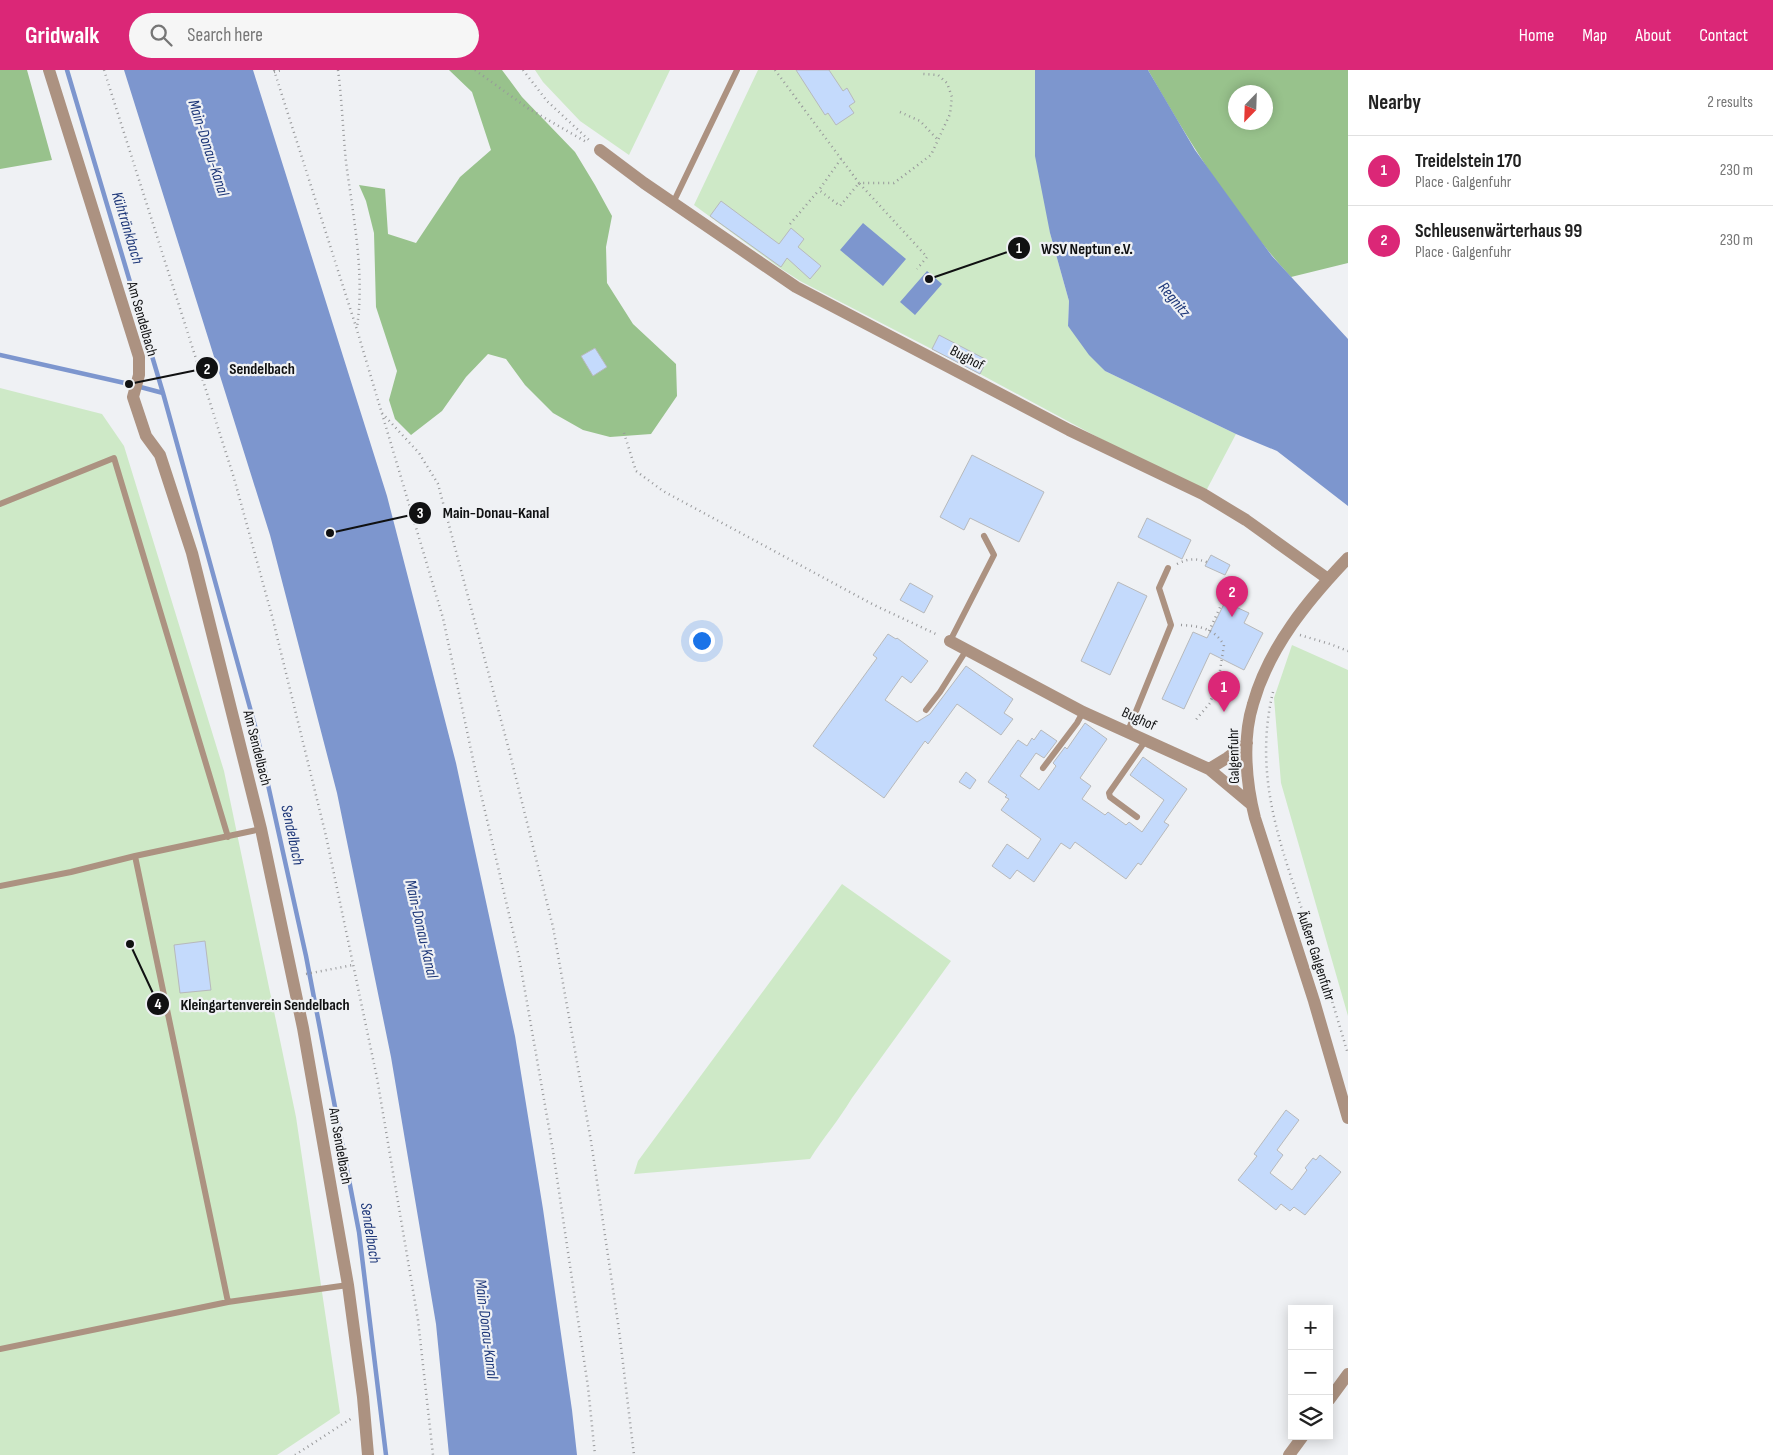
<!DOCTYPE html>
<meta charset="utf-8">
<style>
body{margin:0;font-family:"Sofia Sans Condensed",sans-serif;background:#f6f6f6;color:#222}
.controls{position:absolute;right:15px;bottom:15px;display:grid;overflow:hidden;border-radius:0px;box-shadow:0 2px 12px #0003}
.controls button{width:45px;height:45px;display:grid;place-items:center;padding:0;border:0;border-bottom:1px solid #e0e0e0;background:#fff;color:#222;font:25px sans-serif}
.compass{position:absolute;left:1228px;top:15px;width:45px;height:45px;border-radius:50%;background:#fff;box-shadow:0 2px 12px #0003;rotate:203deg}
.you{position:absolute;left:701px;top:570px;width:18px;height:18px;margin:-12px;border:4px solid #fff;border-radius:50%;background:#1a73e8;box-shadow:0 0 0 8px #1a73e833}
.badge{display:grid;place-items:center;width:32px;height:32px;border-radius:50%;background:#db2777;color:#fff;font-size:16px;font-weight:700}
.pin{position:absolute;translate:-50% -41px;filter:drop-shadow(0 1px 2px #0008)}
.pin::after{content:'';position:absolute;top:26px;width:18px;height:15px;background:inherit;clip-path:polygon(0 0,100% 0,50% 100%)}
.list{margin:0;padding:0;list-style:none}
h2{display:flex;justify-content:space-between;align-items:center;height:65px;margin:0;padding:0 20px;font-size:21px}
h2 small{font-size:16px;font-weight:400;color:#767676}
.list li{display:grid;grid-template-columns:32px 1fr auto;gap:15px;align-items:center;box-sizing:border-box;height:70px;padding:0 20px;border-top:1px solid #e0e0e0}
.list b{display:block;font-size:19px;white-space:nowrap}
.list p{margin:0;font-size:16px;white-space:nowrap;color:#767676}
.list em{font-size:16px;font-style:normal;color:#767676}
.icon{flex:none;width:28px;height:28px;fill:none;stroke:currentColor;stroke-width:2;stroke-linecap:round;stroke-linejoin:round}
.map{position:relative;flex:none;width:1348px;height:1385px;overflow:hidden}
header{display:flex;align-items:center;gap:30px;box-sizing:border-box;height:70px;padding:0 25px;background:#db2777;color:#fff}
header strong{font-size:24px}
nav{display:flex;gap:28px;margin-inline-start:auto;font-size:18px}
.search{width:350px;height:45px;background:#f6f6f6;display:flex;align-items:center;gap:12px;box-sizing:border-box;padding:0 18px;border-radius:28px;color:#767676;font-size:19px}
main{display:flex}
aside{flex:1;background:#fff}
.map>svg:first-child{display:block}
.green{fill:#cee9c7}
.forest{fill:#98c28c;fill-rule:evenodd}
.water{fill:#7d96ce}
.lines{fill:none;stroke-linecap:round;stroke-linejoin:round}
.stream{stroke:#7d96ce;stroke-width:4.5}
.building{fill:#c4dafc;stroke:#b7b9bb}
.path{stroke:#98999b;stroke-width:2.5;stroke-dasharray:1 4;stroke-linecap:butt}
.service{stroke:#ac9281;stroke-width:6}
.minor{stroke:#ac9281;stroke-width:12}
.labels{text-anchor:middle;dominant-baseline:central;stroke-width:4.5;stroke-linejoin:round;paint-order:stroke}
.street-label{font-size:15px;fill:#101112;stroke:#eff1f4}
.water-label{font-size:16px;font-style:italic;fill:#1c3678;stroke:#eff1f4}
.leader{fill:none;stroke:#101112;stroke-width:2}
.callout-dot{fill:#101112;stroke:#eff1f4;stroke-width:2}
.mark-label{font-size:15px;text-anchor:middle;font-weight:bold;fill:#fff}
.callout-label{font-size:16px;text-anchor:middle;font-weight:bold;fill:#101112;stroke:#eff1f4;stroke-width:4.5;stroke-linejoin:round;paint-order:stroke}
</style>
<header>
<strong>Gridwalk</strong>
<div class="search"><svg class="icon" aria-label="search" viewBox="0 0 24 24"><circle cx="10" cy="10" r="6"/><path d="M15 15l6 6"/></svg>Search here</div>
<nav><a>Home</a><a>Map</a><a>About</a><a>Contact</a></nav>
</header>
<main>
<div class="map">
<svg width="1348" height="1385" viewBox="0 0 1348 1385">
<rect width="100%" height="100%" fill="#eff1f4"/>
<!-- green -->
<path class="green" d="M535 0H670L629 85 580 51 543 12Z
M758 0H1035L1050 163 1069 231 1068 256 1105 301 1236 364 1206 421 1127 383 980 304 800 211 780 198 694 135Z
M0 318 102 344 124 376 224 701 296 1047 340 1343 277 1385H0Z
M1292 575 1348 600V946L1281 713 1274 628Z
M842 814 951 891 852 1028C839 1050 823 1068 810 1089L634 1104 638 1091Z"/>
<!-- forest -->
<path class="forest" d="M0 0H27L52 90 0 99Z
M449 0H502L522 27 575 82 595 115 612 146 606 177 607 213 633 254 676 294 677 326 651 364 610 367 583 360 553 343 525 315 506 289 488 284 466 307 442 341 411 365 395 349 389 330 397 301 376 237 374 163 366 131 359 115 385 119 388 164 416 173 460 107 491 80 472 22Z
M1148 0H1348V193L1291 207C1235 146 1189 72 1148 0ZM1236 22H1266V52H1236Z"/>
<!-- water -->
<path class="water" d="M124 0H253L387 426 456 693 515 966 543 1139 572 1340 577 1385H449L436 1254 391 987 337 723 270 465Z
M1035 0H1148L1195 80 1252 159 1272 186 1348 269V436L1277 381 1236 364 1105 301 1089 285 1068 256 1069 231 1050 163 1035 86Z
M863 153 906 189 883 216 840 180Z
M927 201 942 214 915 245 900 232Z"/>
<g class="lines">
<!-- stream -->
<path class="stream" d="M67 0 163 323 255 656 306 886 359 1162 386 1385
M0 285 129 314 163 323"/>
</g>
<!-- building -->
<path class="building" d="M796 0H829L843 21 847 18 855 32 849 36 854 43 836 55 828 43 825 45Z
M721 131 779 174 791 158 804 169 798 177 821 196 810 209 787 188 781 197 710 146Z
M939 265 987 290 980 304 932 279Z
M595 278 607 297 593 306 581 286Z
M972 385 1044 422 1019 472 970 448 964 460 940 447Z
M1147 448 1191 470 1182 489 1138 467Z
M1211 485 1230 495 1225 505 1205 496Z
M1118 512 1147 526 1110 605 1081 591Z
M910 513 933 526 924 543 900 530Z
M1225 532 1249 543 1244 553 1263 563 1244 600 1210 583 1184 639 1162 629 1193 562 1207 568Z
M888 564 896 569 897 568 928 591 911 613 902 606 885 630 917 652 930 644 966 596 1013 629 1004 643 1013 649 1001 665 957 634 928 674 925 671 884 728 813 676 877 588 873 585Z
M1085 653 1107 669 1080 708 1091 716 1082 729 1105 745 1108 742 1126 755 1129 752 1142 762 1164 730 1130 705 1143 687 1187 719 1164 752 1169 755 1141 795 1138 793 1126 809 1075 772 1070 779 1061 773 1034 812 1017 800 1010 809 992 796 1007 774 1028 789 1041 769 1001 740 1009 729 1005 727 1007 725 988 712 1018 670 1027 676 1032 668 1034 670 1041 660 1057 671 1044 688 1036 683 1020 706 1039 720 1056 696 1053 693 1065 677 1067 679Z
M966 702 976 710 970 719 959 712Z
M205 871 211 920 180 923 174 875Z
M1286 1040 1299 1050 1277 1080 1283 1085 1270 1103 1292 1120 1307 1100 1305 1098 1313 1088 1316 1090 1320 1085 1341 1102 1305 1145 1294 1137 1290 1141 1281 1134 1276 1140 1238 1110 1257 1086 1254 1084Z"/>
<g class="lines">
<!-- path -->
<path class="path" d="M104 0 234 408 272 546 326 766 377 1008 418 1250 433 1385
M274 0 357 260 443 548 474 694 519 887 553 1081 588 1317 595 1385
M338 0C342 31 343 62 346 92 353 146 365 203 357 257
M475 0 529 39 588 73
M523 0 547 31 590 71
M775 0 859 113H894L931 85 950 44 952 27 947 13 938 5 923 4
M274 2 282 0
M900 42 920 51 939 71
M841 89 819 120 840 136 859 113 927 187 917 199
M790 154 819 120
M382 343 419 383 438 414 509 680 553 857 591 1071 619 1260 634 1385
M624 363 636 401 663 421 874 535 938 565
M1177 494C1189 488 1196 488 1209 493
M1181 555C1199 556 1214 558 1224 575L1219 607 1210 633 1194 652
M1209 561 1223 531 1227 528 1237 533 1236 537
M1300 565 1330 574 1348 581
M1273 622C1252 709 1283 782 1310 863 1324 903 1336 944 1348 984
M306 904 353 895
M295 1385 352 1348"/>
<!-- service -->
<path class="service" d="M673 133 737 0
M0 434 114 388 228 767
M950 571 994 485 984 466
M926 640 940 622 967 579
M1128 661 1171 555 1159 518 1168 498
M1043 698 1077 653 1083 642
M1137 747 1110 727 1109 723 1146 670
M0 816 71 802 135 786
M228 1232 135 786 261 759
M0 1279 228 1232 348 1215"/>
<!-- minor -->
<path class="minor" d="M49 0 139 287V305L133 327 146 366 160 385 192 483 261 759 303 958 348 1215 363 1327 368 1385
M600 80 644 113 796 217 1069 360 1203 424 1246 450 1328 509
M1348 488C1308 530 1269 577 1253 634 1242 669 1246 713 1255 748L1314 931 1348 1048
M950 571 1083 642 1209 699 1252 735
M1209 699 1227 688 1247 673
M1329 1330 1348 1304
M1289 1385 1303 1366"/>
</g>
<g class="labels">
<!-- street labels -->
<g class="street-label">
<text transform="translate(142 249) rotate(74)">Am Sendelbach</text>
<text transform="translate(967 288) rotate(28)">Bughof</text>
<text transform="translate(1139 649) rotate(25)">Bughof</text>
<text transform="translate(257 678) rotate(76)">Am Sendelbach</text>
<text transform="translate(1234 686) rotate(-91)">Galgenfuhr</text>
<text transform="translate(1316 886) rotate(72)">Äußere Galgenfuhr</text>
<text transform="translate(340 1076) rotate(80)">Am Sendelbach</text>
</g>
<!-- water labels -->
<g class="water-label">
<text transform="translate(208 78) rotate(72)">Main-Donau-Kanal</text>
<text transform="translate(127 158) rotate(73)">Kühtränkbach</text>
<text transform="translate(1174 230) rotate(50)">Regnitz</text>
<text transform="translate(292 765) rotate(78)">Sendelbach</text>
<text transform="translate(421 859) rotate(77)">Main-Donau-Kanal</text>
<text transform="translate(370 1163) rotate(81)">Sendelbach</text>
<text transform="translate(486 1259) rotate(83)">Main-Donau-Kanal</text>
</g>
</g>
<!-- callouts -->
<path class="leader" d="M929 209L1019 178M129 314L207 298M330 463L420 443M130 874L158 934"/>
<g class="callout-dot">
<circle cx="929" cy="209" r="5"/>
<circle cx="129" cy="314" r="5"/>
<circle cx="330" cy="463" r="5"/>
<circle cx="130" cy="874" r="5"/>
<circle cx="1019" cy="178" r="12"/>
<circle cx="207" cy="298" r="12"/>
<circle cx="420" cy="443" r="12"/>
<circle cx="158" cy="934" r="12"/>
</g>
<g class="mark-label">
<text x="1019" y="183">1</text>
<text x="207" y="304">2</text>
<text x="420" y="448">3</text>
<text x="158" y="939">4</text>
</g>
<g class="callout-label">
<text x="1087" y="184">WSV Neptun e.V.</text>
<text x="262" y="304">Sendelbach</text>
<text x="496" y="448">Main-Donau-Kanal</text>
<text x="265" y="940">Kleingartenverein Sendelbach</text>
</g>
</svg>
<div class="controls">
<button>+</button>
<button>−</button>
<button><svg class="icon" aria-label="layers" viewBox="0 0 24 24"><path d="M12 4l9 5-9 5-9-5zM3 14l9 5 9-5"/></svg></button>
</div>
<svg class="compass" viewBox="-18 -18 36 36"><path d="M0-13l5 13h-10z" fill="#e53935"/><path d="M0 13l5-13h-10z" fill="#767676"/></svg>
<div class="you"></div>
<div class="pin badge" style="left:1224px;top:642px">1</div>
<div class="pin badge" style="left:1232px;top:547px">2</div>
</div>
<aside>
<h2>Nearby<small>2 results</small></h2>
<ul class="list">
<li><span class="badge">1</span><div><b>Treidelstein 170</b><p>Place · Galgenfuhr</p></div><em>230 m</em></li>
<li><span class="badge">2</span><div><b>Schleusenwärterhaus 99</b><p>Place · Galgenfuhr</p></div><em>230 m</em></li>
</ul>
</aside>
</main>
